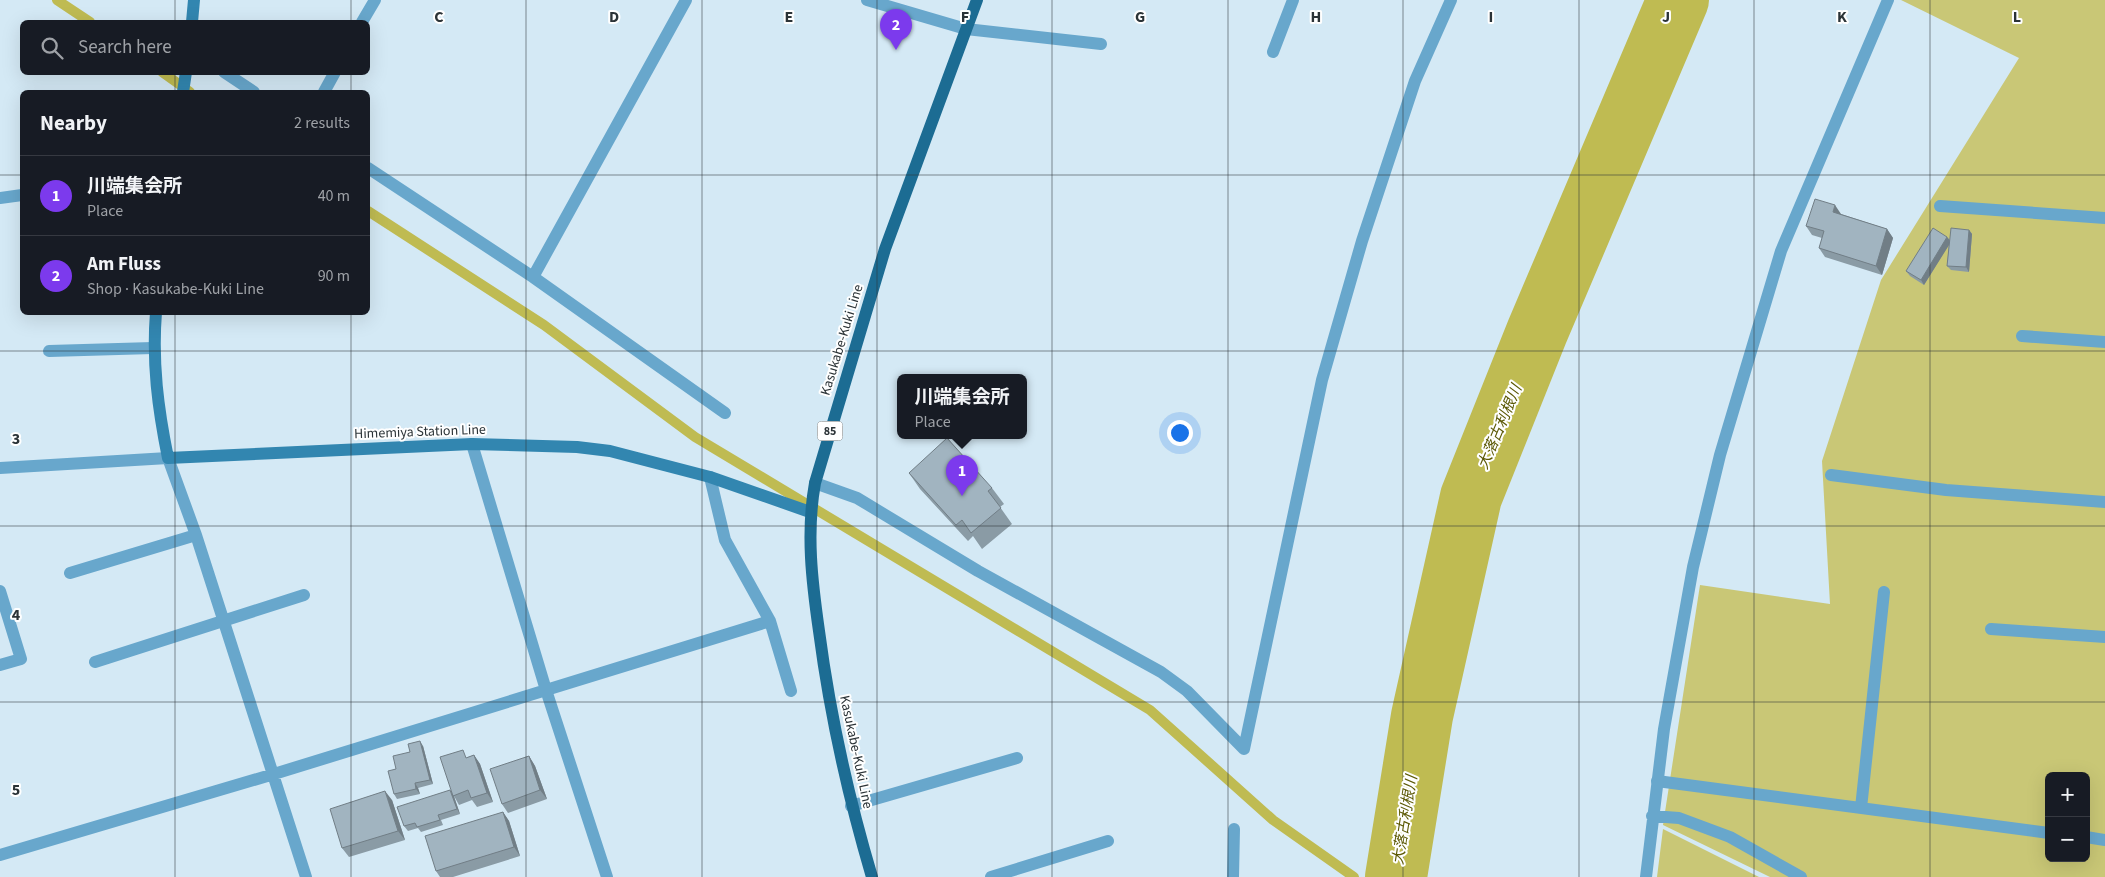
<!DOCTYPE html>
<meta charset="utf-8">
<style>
body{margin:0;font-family:"Source Sans 3","Noto Sans JP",sans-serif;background:#242831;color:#f1f3f6}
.controls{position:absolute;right:15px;bottom:15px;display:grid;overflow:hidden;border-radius:8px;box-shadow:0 5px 20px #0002}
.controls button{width:45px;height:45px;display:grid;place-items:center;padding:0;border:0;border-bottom:1px solid #363941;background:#171b24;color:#f1f3f6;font:25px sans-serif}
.you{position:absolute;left:1179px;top:432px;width:18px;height:18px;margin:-12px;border:4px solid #fff;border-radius:50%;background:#1a73e8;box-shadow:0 0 0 8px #1a73e833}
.badge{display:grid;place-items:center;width:32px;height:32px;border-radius:50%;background:#7c3aed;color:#fff;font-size:16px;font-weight:700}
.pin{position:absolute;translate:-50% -41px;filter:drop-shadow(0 1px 2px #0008)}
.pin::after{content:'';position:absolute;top:26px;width:18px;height:15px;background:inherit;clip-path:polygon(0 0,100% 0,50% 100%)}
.popup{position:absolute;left:897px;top:374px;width:130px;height:65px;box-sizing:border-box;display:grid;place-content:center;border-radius:8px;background:#171b24;filter:drop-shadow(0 1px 4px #0005);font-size:16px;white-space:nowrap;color:#9ea1a6}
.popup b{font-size:19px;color:#f1f3f6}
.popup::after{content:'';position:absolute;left:50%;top:100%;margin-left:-10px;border:10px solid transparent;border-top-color:#171b24}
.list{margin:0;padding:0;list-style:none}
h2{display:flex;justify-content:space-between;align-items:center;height:65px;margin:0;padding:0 20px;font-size:21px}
h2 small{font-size:16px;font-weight:400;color:#9ea1a6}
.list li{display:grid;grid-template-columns:32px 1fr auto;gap:15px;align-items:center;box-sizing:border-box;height:80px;padding:0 20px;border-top:1px solid #363941}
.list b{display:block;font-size:19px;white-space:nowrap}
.list p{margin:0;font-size:16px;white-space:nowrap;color:#9ea1a6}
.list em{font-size:16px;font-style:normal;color:#9ea1a6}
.icon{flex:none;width:28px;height:28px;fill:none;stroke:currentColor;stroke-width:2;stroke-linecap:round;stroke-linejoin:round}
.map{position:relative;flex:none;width:2105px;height:877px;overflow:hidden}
.search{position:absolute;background:#171b24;box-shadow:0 5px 20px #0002;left:20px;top:20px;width:350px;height:55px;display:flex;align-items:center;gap:12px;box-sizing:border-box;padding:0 18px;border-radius:8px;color:#9ea1a6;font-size:19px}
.panel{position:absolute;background:#171b24;box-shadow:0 5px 20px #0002;left:20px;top:90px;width:350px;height:225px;border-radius:8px}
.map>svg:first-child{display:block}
.green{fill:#c9c776;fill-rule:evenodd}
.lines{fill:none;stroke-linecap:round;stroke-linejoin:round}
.stream{stroke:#bfbb52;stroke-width:10}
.river{stroke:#bfbb52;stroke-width:62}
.service{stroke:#68a7cc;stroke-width:12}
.minor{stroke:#68a7cc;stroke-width:12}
.tertiary{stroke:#68a7cc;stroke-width:12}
.secondary{stroke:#3286b0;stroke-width:12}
.primary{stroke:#1c6c93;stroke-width:12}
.wall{fill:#8a9ba5}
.shaded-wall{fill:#717e86}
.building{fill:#a1b4c0;stroke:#717e86}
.grid{fill:none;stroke:#2b3337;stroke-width:1;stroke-opacity:0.55}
.labels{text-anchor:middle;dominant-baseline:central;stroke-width:4;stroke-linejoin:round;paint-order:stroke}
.shield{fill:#fff;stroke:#6b7073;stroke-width:1}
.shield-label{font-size:12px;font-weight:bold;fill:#2b3337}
.street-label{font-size:14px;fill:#2b3337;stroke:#fff}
.water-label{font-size:15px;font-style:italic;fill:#5c5905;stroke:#fff}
.grid-label{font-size:16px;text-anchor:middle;font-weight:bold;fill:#2b3337;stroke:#fff;stroke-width:4;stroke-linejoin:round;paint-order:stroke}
</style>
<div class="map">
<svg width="2105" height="877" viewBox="0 0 2105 877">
<rect width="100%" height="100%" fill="#d4e9f5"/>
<!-- green -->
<path class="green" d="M1901 0H2105V877H1770L1663 825 1700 585 1830 604 1822 461 1881 280 2019 58ZM2049 776H2086V858H2049Z
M1663 829 1759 877H1657Z"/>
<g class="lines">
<!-- stream -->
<path class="stream" d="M57 0 90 22
M162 72 190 92
M368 211 544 325 695 437 1150 710 1273 820 1354 877"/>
<!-- river -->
<path class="river" d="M1396 877 1422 716 1471 497 1537 332 1678 0"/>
<!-- service -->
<path class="service" d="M1940 206 2105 218
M2022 336 2105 342
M1831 475 1946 490 2105 502
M1991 629 2105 637
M1657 781 2049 833
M851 806 1017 758
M1861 808 1884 592
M2086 837 2105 840
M991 877 1108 841"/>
<!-- minor -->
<path class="minor" d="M867 0 966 29 1101 44
M362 22 375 0
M1273 52 1293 0
M224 72 254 92
M324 92 335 72
M368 168 533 277 725 413
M0 198 22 195
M533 277 686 0
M49 351 153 348
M472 444 546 690 607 877
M168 458 196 535 306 877
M815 483 857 498 978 571 1161 672 1187 691 1244 749 1322 380 1362 241 1415 81 1451 0
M70 573 196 535
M0 591 21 659 0 665
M770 621 791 691
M95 662 304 595
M1652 816 1679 818 1730 837 1801 877
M0 855 274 774 770 621 725 540 710 477
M1233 877 1234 829
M1646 877 1664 729 1693 567 1720 455 1781 251 1888 0"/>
<!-- tertiary -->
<path class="tertiary" d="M0 468 168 458"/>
<!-- secondary -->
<path class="secondary" d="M192 22 194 0
M183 92 186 72
M156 312C152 363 158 409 168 458L472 444 577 447 610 451 710 477 810 512"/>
<!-- primary -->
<path class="primary" d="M872 877C848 796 830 715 819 631 812 582 806 533 815 483L885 249 977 0"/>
</g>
<!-- wall -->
<path class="wall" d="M1841 214 1887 229 1893 238 1882 275 1825 257 1819 248 1822 238 1812 235 1806 226Z
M1969 230 1972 234 1969 272 1951 270 1947 266 1949 244 1924 285 1910 276 1906 271 1947 237 1950 240Z
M909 473 992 488 1004 504 1000 507 1012 524 982 549 973 536 968 541 920 489Z
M423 746 433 784 418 788 420 794 397 799 394 794 410 752Z
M474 755 480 764 493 802 477 807 472 800 459 805 454 796 460 814 441 820 443 825 421 832 418 828 408 831 404 826 452 794 468 757Z
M529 756 535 766 547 799 508 813 502 804Z
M392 800 405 840 349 857 342 848Z
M503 812 509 821 520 856 453 877H440L436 871Z"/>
<!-- shaded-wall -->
<path class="shaded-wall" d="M1835 205 1841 214 1839 221 1833 212Z
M1887 229 1893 238 1882 275 1876 266Z
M1969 230 1972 234 1969 272 1966 267Z
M1947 237 1951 242 1924 285 1921 280Z
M420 741 423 746 433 784 430 780Z
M474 755 480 764 493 802 487 793Z
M529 756 535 766 547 799 540 790Z
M415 783 418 788 420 794 416 789Z
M450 790 453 794 460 814 457 809Z
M385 791 392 800 405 840 398 831Z
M503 812 509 821 520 856 514 847Z"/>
<!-- building -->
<path class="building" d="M1815 199 1835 205 1833 212 1887 229 1876 266 1819 248 1824 231 1806 226Z
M1933 228 1947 237 1921 280 1906 271Z
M1951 228 1969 230 1966 267 1947 266Z
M947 438 992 488 988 491 1001 508 971 533 962 520 956 525 909 473Z
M420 741 430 780 415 783 416 789 394 794 388 771 396 769 393 756 410 752 408 744Z
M463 750 466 758 474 755 487 793 471 798 468 790 453 796 440 757Z
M529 756 540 790 502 804 490 769Z
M450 790 457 809 438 815 440 820 417 827 415 823 404 826 397 807Z
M385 791 398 831 342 848 330 809Z
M503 812 514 847 436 871 425 836Z"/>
<!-- grid -->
<path class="grid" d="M175 0V22M351 0V22M526 0V877M702 0V877M877 0V877M1052 0V877M1228 0V877M1403 0V877M1579 0V877M1754 0V877M1930 0V877M175 72V92M351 72V92M0 175H22M368 175H2105M175 312V877M351 312V877M0 351H2105M0 526H2105M0 702H2105"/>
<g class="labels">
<!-- shield labels -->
<rect class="shield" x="817.5" y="421.5" width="25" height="19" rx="4"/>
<g class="shield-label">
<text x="830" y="431">85</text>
</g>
<!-- street labels -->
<g class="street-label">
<text transform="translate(842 340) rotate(-73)">Kasukabe-Kuki Line</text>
<text transform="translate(420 432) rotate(-2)">Himemiya Station Line</text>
<text transform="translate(856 752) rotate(78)">Kasukabe-Kuki Line</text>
</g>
<!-- water labels -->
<g class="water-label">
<text transform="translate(1500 427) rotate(-67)">大落古利根川</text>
<text transform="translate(1405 820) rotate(-81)">大落古利根川</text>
</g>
</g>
<g class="grid-label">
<text x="439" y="22">C</text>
<text x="614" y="22">D</text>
<text x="789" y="22">E</text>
<text x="965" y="22">F</text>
<text x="1140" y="22">G</text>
<text x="1316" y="22">H</text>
<text x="1491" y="22">I</text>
<text x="1666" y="22">J</text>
<text x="1842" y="22">K</text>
<text x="2017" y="22">L</text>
<text x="16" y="444">3</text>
<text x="16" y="620">4</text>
<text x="16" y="795">5</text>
</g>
</svg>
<div class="controls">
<button>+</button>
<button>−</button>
</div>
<div class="you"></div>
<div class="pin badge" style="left:962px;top:496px">1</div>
<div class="popup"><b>川端集会所</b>Place</div>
<div class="pin badge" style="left:896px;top:50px">2</div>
<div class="search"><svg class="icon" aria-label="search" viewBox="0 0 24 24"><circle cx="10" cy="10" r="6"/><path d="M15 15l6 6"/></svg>Search here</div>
<section class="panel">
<h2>Nearby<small>2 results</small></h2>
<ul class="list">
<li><span class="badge">1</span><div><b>川端集会所</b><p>Place</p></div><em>40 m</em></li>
<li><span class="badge">2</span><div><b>Am Fluss</b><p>Shop · Kasukabe-Kuki Line</p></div><em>90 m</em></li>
</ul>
</section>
</div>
